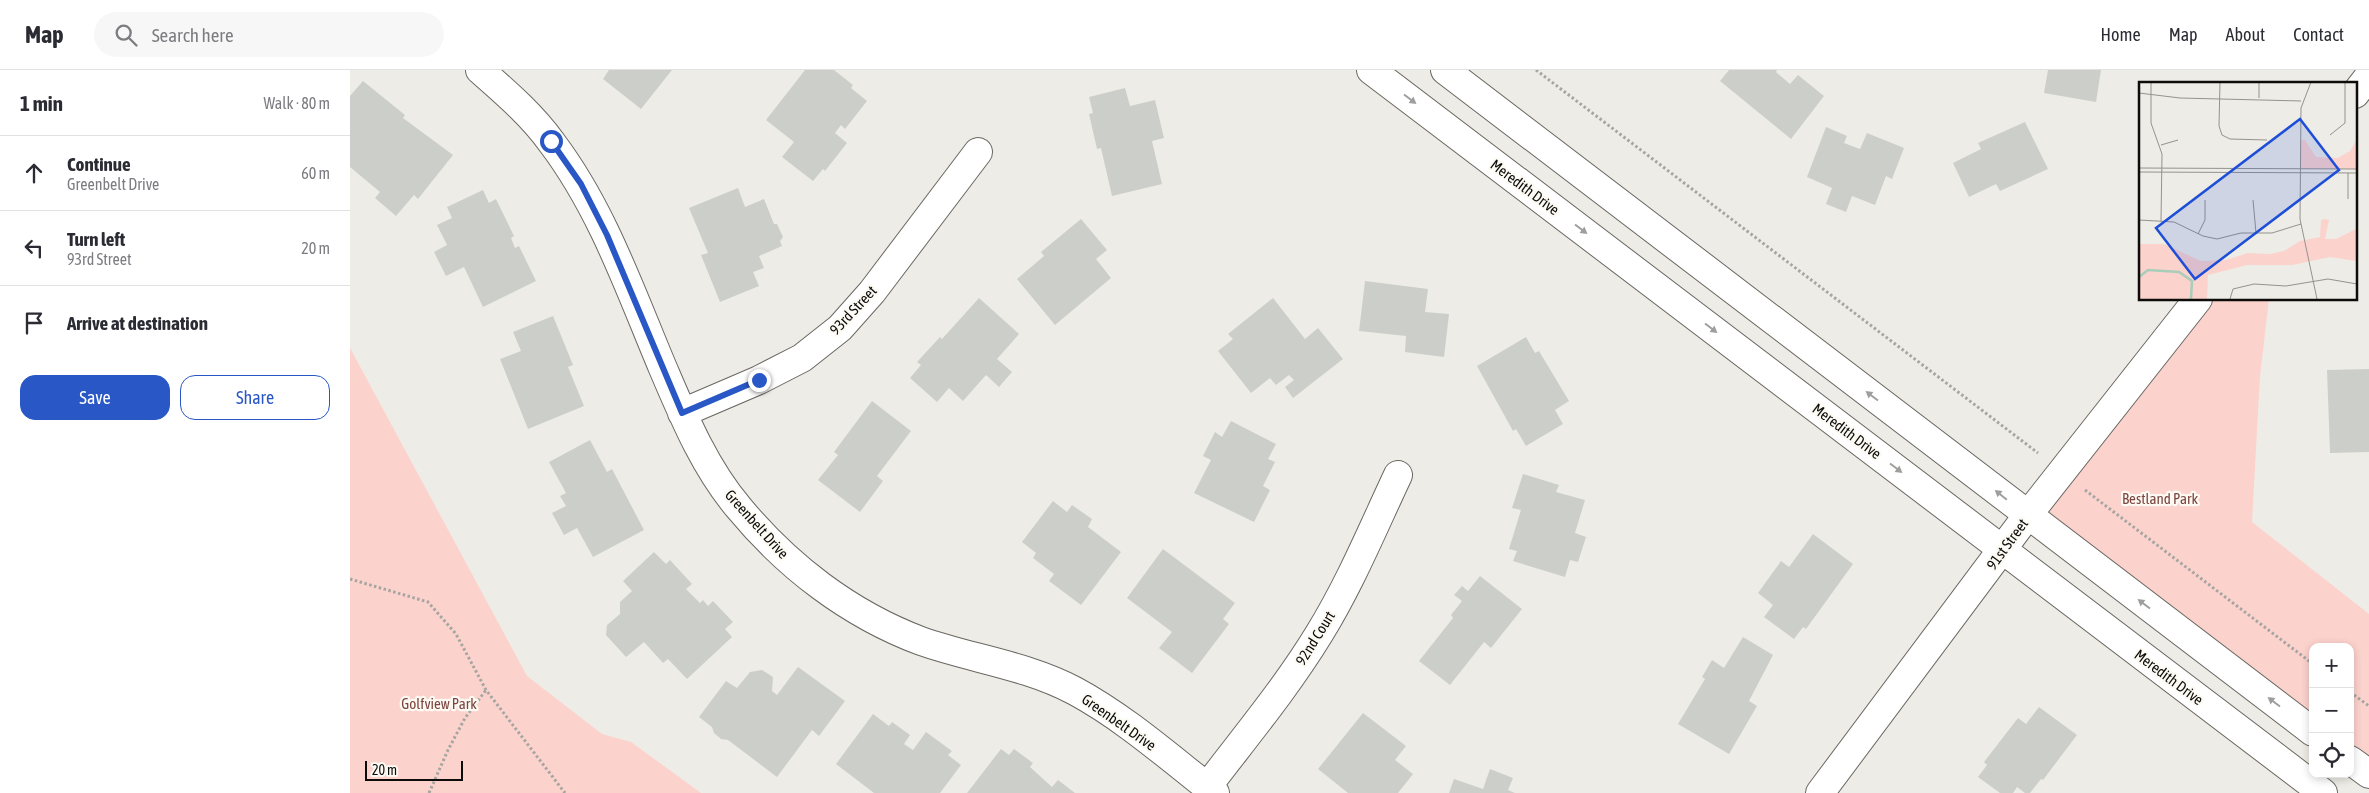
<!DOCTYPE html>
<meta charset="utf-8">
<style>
body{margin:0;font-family:"Asap Condensed",sans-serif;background:#f7f7f7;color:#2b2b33}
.controls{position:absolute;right:15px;bottom:15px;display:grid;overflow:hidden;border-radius:10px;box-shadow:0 2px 8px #0003}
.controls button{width:45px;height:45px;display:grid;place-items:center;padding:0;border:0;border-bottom:1px solid #e1e1e2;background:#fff;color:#2b2b33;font:25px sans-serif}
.scale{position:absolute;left:15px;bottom:12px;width:98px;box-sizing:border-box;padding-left:5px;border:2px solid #0d0c0a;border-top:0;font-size:14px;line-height:18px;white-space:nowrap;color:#0d0c0a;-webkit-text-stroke:4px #fcfaf3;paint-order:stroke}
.stop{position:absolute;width:15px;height:15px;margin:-11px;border:4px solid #2957c6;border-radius:50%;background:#fff}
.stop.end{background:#2957c6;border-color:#fff;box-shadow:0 1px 5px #0008}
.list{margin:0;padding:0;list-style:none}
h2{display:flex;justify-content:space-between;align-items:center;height:65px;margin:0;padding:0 20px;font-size:21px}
h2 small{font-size:16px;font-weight:400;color:#7c7c81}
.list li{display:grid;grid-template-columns:32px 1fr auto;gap:15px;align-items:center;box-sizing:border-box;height:75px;padding:0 20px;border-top:1px solid #e1e1e2}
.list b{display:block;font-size:19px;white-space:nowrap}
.list p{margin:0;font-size:16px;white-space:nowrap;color:#7c7c81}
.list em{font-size:16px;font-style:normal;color:#7c7c81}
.actions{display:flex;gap:10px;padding:15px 20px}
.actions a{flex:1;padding:11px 0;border:1px solid #2957c6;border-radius:15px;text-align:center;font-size:18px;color:#2957c6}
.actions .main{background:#2957c6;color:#fff}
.icon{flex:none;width:28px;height:28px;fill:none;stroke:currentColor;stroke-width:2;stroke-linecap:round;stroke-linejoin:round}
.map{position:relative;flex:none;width:2019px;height:723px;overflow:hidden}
header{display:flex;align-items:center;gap:30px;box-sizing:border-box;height:70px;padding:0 25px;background:#fff;border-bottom:1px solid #e1e1e2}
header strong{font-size:24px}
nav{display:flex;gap:28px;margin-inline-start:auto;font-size:18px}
.search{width:350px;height:45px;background:#f7f7f7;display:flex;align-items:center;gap:12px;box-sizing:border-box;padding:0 18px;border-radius:28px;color:#7c7c81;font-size:19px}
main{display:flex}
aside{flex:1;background:#fff}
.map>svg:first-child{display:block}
.green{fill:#fcd2cd}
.building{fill:#cccfc9}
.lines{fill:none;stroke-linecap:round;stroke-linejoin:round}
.street-casing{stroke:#6a6862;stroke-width:30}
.secondary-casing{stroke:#6a6862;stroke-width:30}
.path{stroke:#a7a5a1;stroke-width:3;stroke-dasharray:2.5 2.5;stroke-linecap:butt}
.street{stroke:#fff;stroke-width:28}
.secondary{stroke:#fff;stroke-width:28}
.oneway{fill:#9e9e9d}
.route{stroke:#2957c6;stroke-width:6}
.labels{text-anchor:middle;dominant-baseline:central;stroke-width:4.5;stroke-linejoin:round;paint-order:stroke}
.street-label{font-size:15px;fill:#0d0c0a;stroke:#fcfaf3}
.park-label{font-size:15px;fill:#7d4540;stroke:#fcfaf3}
.inset-river{fill:none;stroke:#a8cdb9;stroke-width:2.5}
.inset-road{fill:none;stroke:#94928e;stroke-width:1}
.view{fill:#1d4ed8;fill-opacity:0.15;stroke:#1d4ed8;stroke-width:2.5}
.inset-edge{fill:none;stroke:#0d0c0a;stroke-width:2.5}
</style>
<header>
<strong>Map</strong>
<div class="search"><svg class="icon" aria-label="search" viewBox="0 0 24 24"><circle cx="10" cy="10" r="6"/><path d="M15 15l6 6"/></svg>Search here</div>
<nav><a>Home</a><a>Map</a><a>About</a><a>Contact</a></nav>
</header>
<main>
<aside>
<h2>1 min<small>Walk · 80 m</small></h2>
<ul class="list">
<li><svg class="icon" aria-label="ahead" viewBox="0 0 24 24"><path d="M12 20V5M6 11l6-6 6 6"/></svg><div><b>Continue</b><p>Greenbelt Drive</p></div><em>60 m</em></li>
<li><svg class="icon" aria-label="left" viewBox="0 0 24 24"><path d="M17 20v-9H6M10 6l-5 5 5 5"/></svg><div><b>Turn left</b><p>93rd Street</p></div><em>20 m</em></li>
<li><svg class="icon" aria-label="arrive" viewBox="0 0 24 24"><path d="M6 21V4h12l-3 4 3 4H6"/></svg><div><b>Arrive at destination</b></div></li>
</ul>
<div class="actions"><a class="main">Save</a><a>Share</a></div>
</aside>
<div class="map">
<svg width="2019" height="723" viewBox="0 0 2019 723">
<rect width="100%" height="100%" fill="#eeece6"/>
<!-- green -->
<path class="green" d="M1848 229H1919L1910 306 1902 452 2019 544V704L2000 690V577H1963V662L1677 446Z
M0 278 177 606 252 664 281 672 351 723H0Z"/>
<!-- building -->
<path class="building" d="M259 0H322L291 39 253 9Z
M455 0H484L503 15 501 18 517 31 495 59 491 55 485 63 497 73 475 101 473 99 463 111 432 87 444 72 416 50Z
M1379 0H1427L1426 2 1440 14 1448 5 1474 26 1441 69 1370 11Z
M1698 0H1751L1746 32 1694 23Z
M13 11 55 45 53 48 103 85 68 129 64 125 46 146 25 128 30 122 0 97V26Z
M775 18 780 36 805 30 814 68 802 71 812 114 762 126 751 78 747 79 739 44 743 43 739 27Z
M1675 52 1698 99 1650 121 1646 114 1619 127 1603 93 1631 79 1628 73Z
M1476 57 1497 66 1494 73 1510 79 1517 63 1554 78 1542 109 1536 106 1525 135 1502 126 1496 142 1476 134 1482 118 1457 107Z
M388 118 395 137 414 129 424 154H427L433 167 430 171 432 176 409 186 414 198 403 202 409 216 370 232 351 185 358 183 339 138Z
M133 120 139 133 146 129 164 166 161 168 165 178 169 176 186 211 133 237 114 197 96 206 84 182 97 175 87 155 102 148 97 137Z
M731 149 757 180 746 189 761 208 705 255 667 209 694 186 691 182Z
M1015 211 1078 219 1075 242 1099 244 1094 287 1055 282 1056 266 1009 261Z
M629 228 669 264 647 289 662 302 649 317 636 305 613 331 599 318 587 332 560 308 571 295 567 292 590 267 592 269Z
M923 228 955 269 968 258 993 289 943 328 935 317 944 310 939 305 926 315 920 308 901 323 868 281 883 269 878 264Z
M203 246 223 295 218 297 234 336 178 359 150 289 171 281 163 262Z
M1176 267 1185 283 1189 281 1219 331 1205 340 1213 354 1176 376 1166 359 1163 361 1127 296Z
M2019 299V382L1980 383 1977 300Z
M522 331 561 361 527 406 533 411 510 442 468 410 488 385 484 382Z
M881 351 926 374 918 389 925 392 913 416 920 420 904 452 844 423 861 390 853 386 865 362 872 367Z
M240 370 257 402 262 399 294 460 243 487 227 458 214 465 202 443 216 436 210 426 216 423 199 392Z
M1173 404 1209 415 1206 422 1235 430 1225 463 1236 467 1228 492 1220 490 1215 507 1163 491 1167 481 1159 479 1171 440 1162 438Z
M703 431 717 442 722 435 742 449 738 457 771 482 731 535 699 511 704 504 683 488 686 483 672 472Z
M1463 464 1503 494 1456 559 1453 557 1444 569 1414 547 1423 535 1408 523 1431 491 1439 497Z
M813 479 885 533 873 549 879 554 842 603 809 578 822 562 777 528Z
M304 482 316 494 320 490 342 514 336 519 350 533 353 530 358 536 363 531 383 552 375 559 382 567 337 609 318 589 313 593 294 572 276 587 256 565 257 555 270 544V532L282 521 273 511Z
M1130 506 1172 539 1141 578 1134 572 1100 615 1069 591 1103 548 1101 545 1112 531 1104 525 1112 516 1118 521Z
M1393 567 1423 585 1399 631 1407 636 1379 684 1328 654 1355 609 1352 607 1362 590 1374 598Z
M448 597 495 631 469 666 462 660 427 707 378 670 371 669 364 663 362 657 349 647 376 611 387 618 400 602 412 600 423 607 422 621 427 625Z
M1689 637 1727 665 1693 710 1691 709 1680 723H1675L1667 717 1663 723H1650L1628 707 1637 695 1634 692 1668 648 1676 654Z
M1013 643 1056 676 1045 690 1063 704 1048 723H998L968 699Z
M523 644 539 656 542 652 560 665 554 674 563 680 576 662 602 681 598 685 611 695 590 723H524L486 694Z
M651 679 659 685 664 679 683 693 680 697 702 717 708 710 725 723H617Z
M1140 699 1163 708 1158 720 1165 723H1099L1104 709 1133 719Z"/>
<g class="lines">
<!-- street casing -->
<g class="street-casing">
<path id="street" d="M130 0C155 22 182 45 202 73 252 139 280 220 312 296 333 345 354 397 389 438 437 496 499 544 571 571 622 589 676 595 725 621 775 648 820 688 865 723
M2005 24 2019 6
M332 343 409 310 452 288 490 258 522 222 628 82
M857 717C895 667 936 618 969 564 1000 514 1023 458 1048 405
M1470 723 1677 446 1848 229"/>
</g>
<!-- secondary casing -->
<g class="secondary-casing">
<path id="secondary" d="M1021 0 1973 723
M1095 0 1963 662
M2000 690 2019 704"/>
</g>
<!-- path -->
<path class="path" d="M1186 0 1688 383
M1735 420 1963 594
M0 509 78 532 106 564 136 620 215 723
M2000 622 2019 636
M79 723 98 680 115 648 136 620"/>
<!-- street -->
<use href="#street" class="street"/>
<!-- secondary -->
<use href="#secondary" class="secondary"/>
</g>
<!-- one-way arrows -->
<defs><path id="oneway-solid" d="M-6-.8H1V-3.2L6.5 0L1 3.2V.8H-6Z" transform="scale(1.25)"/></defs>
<g class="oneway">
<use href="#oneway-solid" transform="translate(1060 29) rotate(37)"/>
<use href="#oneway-solid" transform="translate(1231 159) rotate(37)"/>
<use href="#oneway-solid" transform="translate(1361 258) rotate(37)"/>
<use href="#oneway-solid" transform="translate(1522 326) rotate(-143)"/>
<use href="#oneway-solid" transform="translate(1546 398) rotate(37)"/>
<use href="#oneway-solid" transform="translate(1651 425) rotate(-141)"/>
<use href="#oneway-solid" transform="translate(1794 534) rotate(-143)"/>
<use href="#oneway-solid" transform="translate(1924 632) rotate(-143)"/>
</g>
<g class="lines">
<!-- route -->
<path class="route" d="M201 71 231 114 257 165 332 343 409 310"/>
</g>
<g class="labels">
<!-- street labels -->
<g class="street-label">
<text transform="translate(1175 117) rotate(37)">Meredith Drive</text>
<text transform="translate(503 240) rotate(-47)">93rd Street</text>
<text transform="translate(1497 361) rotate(37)">Meredith Drive</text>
<text transform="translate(407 454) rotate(48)">Greenbelt Drive</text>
<text transform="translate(1657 474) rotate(-54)">91st Street</text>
<text transform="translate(965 568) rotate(-58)">92nd Court</text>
<text transform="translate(1819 607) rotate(37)">Meredith Drive</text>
<text transform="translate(769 652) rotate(35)">Greenbelt Drive</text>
</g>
<!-- park labels -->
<g class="park-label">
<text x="1810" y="428">Bestland Park</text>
<text x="89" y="633">Golfview Park</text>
</g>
</g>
<!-- overview -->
<g transform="translate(1789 12)">
<rect width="218" height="218" fill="#eeece6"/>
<path d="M162 58H166L177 75 199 76 211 69 217 59V87H161ZM185 137 190 138 186 157H197L217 147V179L191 175 153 183H108L69 193 68 217H0V162H25L62 179 87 178 109 171 131 172 145 169 161 159 181 155 182 138Z" fill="#fcd2cd"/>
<path class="inset-river" d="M0 195 9 188 40 190 53 199 52 217"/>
<path class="inset-road" d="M12 0V41L23 72 22 139M81 0 80 44 83 53 91 57 128 58M172 0 162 26 161 137 178 217M0 11 41 16 162 19M120 16V0M191 53 206 41V0M22 63 39 58M0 86 218 87M0 90 218 91M209 117V91M114 118 117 151M0 138 35 140 64 154 78 157 102 151H133L162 142M59 152 66 138V118M91 217 94 207 115 202 147 204 189 197 218 202"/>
<path class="view" d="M161 37 200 88 56 197 17 146Z"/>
<rect width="218" height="218" class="inset-edge"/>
</g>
</svg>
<div class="controls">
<button>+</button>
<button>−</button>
<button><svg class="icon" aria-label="locate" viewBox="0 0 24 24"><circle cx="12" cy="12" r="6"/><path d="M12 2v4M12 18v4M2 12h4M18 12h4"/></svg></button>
</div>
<div class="scale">20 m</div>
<div class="stop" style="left:201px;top:71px"></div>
<div class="stop end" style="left:409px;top:310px"></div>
</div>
</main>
